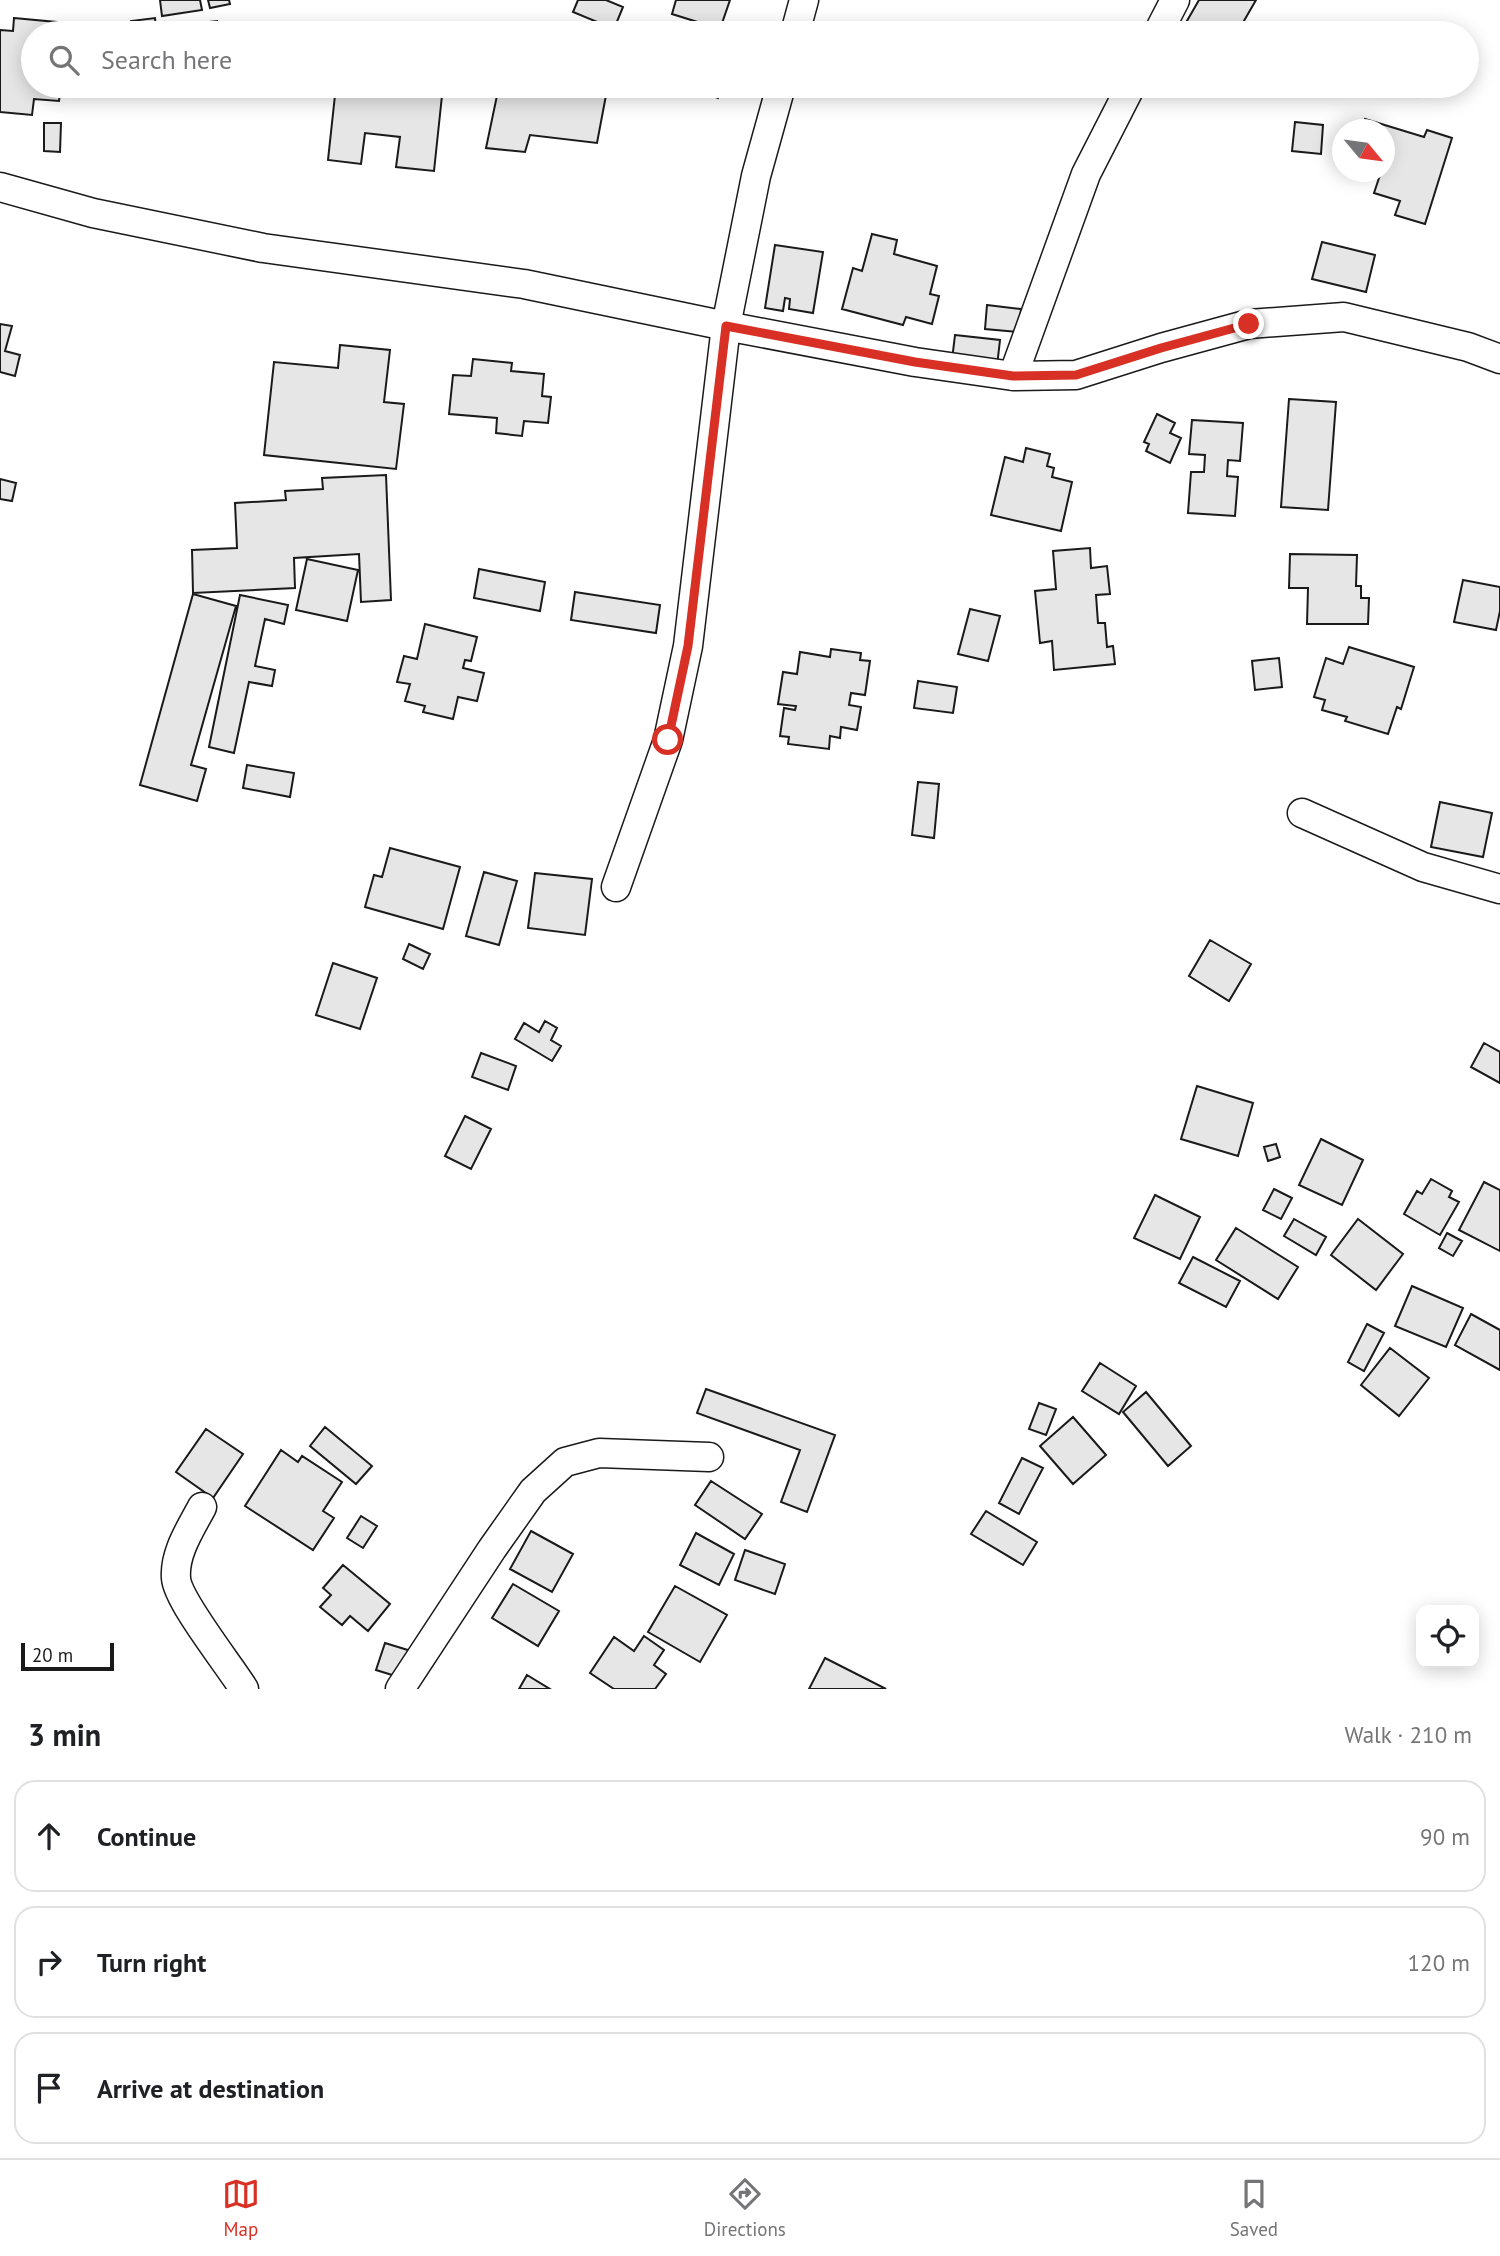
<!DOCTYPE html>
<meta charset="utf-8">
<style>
body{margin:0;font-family:"PT Sans",sans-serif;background:#f2f2f2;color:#202124}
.controls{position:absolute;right:21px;bottom:21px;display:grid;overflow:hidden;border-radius:14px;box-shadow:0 4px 18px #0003}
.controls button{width:63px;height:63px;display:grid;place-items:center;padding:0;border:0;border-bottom:2px solid #e0e0e0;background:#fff;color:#202124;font:35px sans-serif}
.compass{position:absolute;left:1332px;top:119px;width:63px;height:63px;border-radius:50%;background:#fff;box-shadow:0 4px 18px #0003;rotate:119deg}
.scale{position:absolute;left:21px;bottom:18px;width:93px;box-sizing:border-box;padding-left:7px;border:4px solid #1a1a1a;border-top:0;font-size:19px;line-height:24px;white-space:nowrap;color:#1a1a1a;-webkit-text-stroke:5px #fff;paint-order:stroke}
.stop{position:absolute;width:21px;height:21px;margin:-16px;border:5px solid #d93025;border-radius:50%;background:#fff}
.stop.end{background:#d93025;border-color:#fff;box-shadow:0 2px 7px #0008}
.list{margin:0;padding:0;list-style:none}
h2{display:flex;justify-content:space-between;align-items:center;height:91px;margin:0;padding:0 28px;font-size:30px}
h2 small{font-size:23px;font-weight:400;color:#757577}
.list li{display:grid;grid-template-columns:46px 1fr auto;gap:21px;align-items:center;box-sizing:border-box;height:112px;margin:0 14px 14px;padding:0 14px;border:2px solid #e0e0e0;border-radius:21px}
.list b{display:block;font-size:26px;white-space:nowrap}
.list em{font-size:23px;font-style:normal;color:#757577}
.icon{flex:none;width:38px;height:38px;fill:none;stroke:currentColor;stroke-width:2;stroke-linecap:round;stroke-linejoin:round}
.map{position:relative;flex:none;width:1500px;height:1689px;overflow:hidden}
.search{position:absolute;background:#fff;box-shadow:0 4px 18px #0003;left:21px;right:21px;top:21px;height:77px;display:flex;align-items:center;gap:18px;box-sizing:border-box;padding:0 24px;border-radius:38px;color:#757577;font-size:26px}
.sheet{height:469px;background:#fff}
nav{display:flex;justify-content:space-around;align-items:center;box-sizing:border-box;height:98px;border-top:2px solid #e0e0e0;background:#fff;font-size:19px;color:#757577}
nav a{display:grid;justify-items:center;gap:4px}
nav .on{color:#d93025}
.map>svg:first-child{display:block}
.building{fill:#e6e6e6;stroke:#1a1a1a;stroke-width:2}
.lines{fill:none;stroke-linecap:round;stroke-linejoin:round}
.street-casing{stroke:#1a1a1a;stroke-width:31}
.street{stroke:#fff;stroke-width:28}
.route{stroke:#d93025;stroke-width:9}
</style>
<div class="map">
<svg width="1500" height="1689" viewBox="0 0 1500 1689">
<rect width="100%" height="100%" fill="#fff"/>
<!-- building -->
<path class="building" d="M160 0H200L202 10 162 16Z
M208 0H229L230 4 210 8Z
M578 0H606L623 7 614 29 573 12Z
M676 0H730L720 29 672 14Z
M1199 0H1256L1237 33H1180Z
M14 18 67 23 66 33H33V86H61L59 101 34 99 32 115 0 112V30L13 31Z
M155 18 156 28 217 21 219 33H132L131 21Z
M336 86H443L434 171 396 167 400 137 365 133 361 164 328 160Z
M499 86H580L607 90 597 143 530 135 525 152 486 148Z
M688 86H723L718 98Z
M1394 86H1423L1417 97Z
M1365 119 1424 137 1427 130 1452 138 1425 224 1395 215 1400 201 1374 193 1381 172H1384V130H1362Z
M1295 122 1323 125 1321 154 1292 151Z
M44 123H61L60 152 44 151Z
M872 234 897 240 894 254 937 266 930 294 939 296 932 324 906 317 903 325 842 309 853 268 862 271Z
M1322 242 1375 255 1366 292 1312 279Z
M775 245 823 252 813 313 789 309 790 299 785 298 783 311 765 308Z
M987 305 1021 309 1019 332 985 329Z
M0 324 12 326 5 351 20 355 15 376 0 372Z
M955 335 1000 340 997 366 952 360Z
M340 345 390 350 384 402 404 404 396 469 264 455 274 362 338 368Z
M473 359 512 363 511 371 544 374 542 396 551 397 548 423 524 421 522 436 496 433 497 418 449 414 453 375 471 376Z
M1289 399 1336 402 1328 510 1281 507Z
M1157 414 1175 423 1170 433 1181 438 1170 463 1146 451 1149 444 1144 442Z
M1192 420 1243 423 1240 461 1228 460 1227 476 1238 477 1235 516 1188 513 1191 472H1204L1205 455 1189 454Z
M1026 448 1050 454 1047 466 1054 468 1052 477 1072 482 1061 531 991 515 1005 457 1023 462Z
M386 475 391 600 361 602 359 554 294 558 295 588 193 593 192 550 237 548 235 503 286 500 285 491 323 489 322 478Z
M0 479 16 483 12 501 0 499Z
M1090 548 1091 568 1107 566 1110 594 1096 595 1098 623H1105L1107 647 1113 646 1115 664 1054 670 1052 641 1040 643 1035 591 1056 589 1053 551Z
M1290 554 1357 555 1356 586H1361V598H1369L1368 624H1307L1308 588H1289Z
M307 559 358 570 347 621 296 610Z
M479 569 545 582 540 611 474 598Z
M1463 580 1500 587V611L1496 630 1454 622Z
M575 592 660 605 656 633 571 620Z
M193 594 236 606 191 765 206 769 197 801 140 785Z
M240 595 288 605 284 624 265 619 255 666 275 670 272 686 249 682 234 753 209 747Z
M970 609 1000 616 988 661 958 654Z
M425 624 477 637 471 661 465 660 463 668 484 673 477 701 458 697 453 719 423 712 425 706 405 701 410 684 397 682 404 656 417 659Z
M1349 647 1414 667 1401 709 1397 707 1388 734 1345 721 1347 717 1322 710 1325 700 1314 697 1326 658 1343 664Z
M831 649 861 653 860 660 870 661 865 695 851 693 849 705 861 707 857 730 841 727 840 738 830 736 829 749 788 744 789 737 780 736 784 708 795 710 796 706 778 704 783 672 797 674 800 652 830 657Z
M1279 658 1282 687 1255 690 1252 661Z
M918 681 957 687 953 713 914 708Z
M247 765 294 773 290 797 243 788Z
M918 782 939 784 934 838 912 835Z
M1440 802 1492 813 1483 857 1431 847Z
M390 848 460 867 443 929 365 907 374 875 382 877Z
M484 872 517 881 499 945 466 936Z
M535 873 592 879 585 935 528 928Z
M1210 940 1251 964 1229 1001 1189 976Z
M409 944 430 954 423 969 403 959Z
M333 963 377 978 360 1029 316 1015Z
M545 1021 557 1028 551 1040 561 1046 552 1061 515 1039 524 1023 539 1032Z
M1484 1043 1500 1052V1083L1471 1067Z
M481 1053 516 1066 508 1090 472 1077Z
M1197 1086 1253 1103 1238 1156 1181 1139Z
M465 1116 491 1129 471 1169 445 1156Z
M1321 1139 1363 1160 1342 1205 1299 1185Z
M1276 1144 1280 1157 1268 1161 1264 1147Z
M1431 1179 1452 1191 1449 1197 1459 1202 1440 1235 1404 1214 1417 1191 1422 1194Z
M1484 1182 1500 1190V1251L1459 1230Z
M1274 1189 1292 1198 1281 1219 1263 1210Z
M1155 1195 1200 1217 1180 1259 1134 1238Z
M1294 1219 1326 1237 1316 1255 1284 1236Z
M1358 1219 1403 1254 1376 1290 1331 1255Z
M1236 1228 1298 1267 1278 1299 1216 1260Z
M1447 1233 1462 1241 1453 1256 1439 1248Z
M1193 1257 1240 1281 1226 1307 1179 1283Z
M1412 1286 1463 1308 1446 1347 1395 1326Z
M1471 1314 1500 1330V1370L1455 1345Z
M1367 1324 1384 1333 1364 1371 1348 1362Z
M1390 1348 1429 1378 1399 1416 1361 1385Z
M1100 1363 1136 1386 1119 1414 1082 1391Z
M706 1389 835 1435 807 1512 781 1502 800 1450 697 1413Z
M1146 1392 1191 1446 1168 1466 1123 1412Z
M1039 1403 1056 1409 1046 1435 1029 1429Z
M1073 1417 1106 1455 1073 1484 1040 1446Z
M325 1427 372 1466 356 1484 310 1446Z
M206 1429 243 1454 213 1498 176 1472Z
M281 1450 298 1462 302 1456 342 1482 323 1511 334 1518 313 1550 245 1506Z
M1022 1458 1043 1468 1019 1514 999 1503Z
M711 1481 762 1514 745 1539 695 1505Z
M986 1511 1037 1542 1023 1565 971 1534Z
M361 1516 377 1526 363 1548 347 1538Z
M531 1531 573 1554 552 1592 510 1569Z
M696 1533 734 1554 719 1585 680 1565Z
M745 1550 785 1564 775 1594 735 1580Z
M343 1565 390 1604 368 1631 350 1616 342 1625 320 1607 331 1595 323 1588Z
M513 1584 559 1611 538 1646 492 1618Z
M675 1586 727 1615 700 1662 648 1632Z
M644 1636 664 1650 654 1665 666 1674 655 1689H614L590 1673 614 1637 634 1651Z
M385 1643 411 1651 402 1678 376 1670Z
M825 1658 886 1689H809Z
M527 1675 550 1689H519Z"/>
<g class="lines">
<!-- street casing -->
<g class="street-casing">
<path id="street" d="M795 33 804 0
M1158 33 1175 0
M0 187 93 213 263 248 524 284 726 326 915 362 1013 376 1076 375 1161 348 1249 324 1344 317 1468 347 1500 359
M1013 376 1086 174 1131 86
M1302 813 1423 867 1500 889
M616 887 668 740 688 646 726 326 756 176 781 86
M202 1507C191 1528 174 1553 176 1578 177 1600 230 1666 244 1689
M400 1689 492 1549 533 1491 565 1462 599 1453 709 1457"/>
</g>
<!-- street -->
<use href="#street" class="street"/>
</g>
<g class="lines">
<!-- route -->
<path class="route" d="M668 740 688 646 726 326 915 362 1013 376 1076 375 1161 348 1249 324"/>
</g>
</svg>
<div class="controls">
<button><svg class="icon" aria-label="locate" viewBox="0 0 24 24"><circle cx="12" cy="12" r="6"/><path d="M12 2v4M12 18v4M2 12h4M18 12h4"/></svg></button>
</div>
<svg class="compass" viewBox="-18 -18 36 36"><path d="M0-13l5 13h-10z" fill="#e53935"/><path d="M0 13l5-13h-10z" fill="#757577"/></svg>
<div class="scale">20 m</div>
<div class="stop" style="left:668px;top:740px"></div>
<div class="stop end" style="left:1249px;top:324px"></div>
<div class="search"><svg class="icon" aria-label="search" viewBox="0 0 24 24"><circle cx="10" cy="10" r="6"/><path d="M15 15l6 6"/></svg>Search here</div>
</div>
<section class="sheet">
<h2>3 min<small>Walk · 210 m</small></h2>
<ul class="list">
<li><svg class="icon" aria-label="ahead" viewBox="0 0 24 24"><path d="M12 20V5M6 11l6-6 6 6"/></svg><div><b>Continue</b></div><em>90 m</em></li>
<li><svg class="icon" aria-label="right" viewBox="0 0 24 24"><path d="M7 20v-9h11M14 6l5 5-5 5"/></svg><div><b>Turn right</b></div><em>120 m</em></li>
<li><svg class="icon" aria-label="arrive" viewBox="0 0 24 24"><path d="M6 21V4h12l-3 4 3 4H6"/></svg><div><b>Arrive at destination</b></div></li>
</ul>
</section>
<nav>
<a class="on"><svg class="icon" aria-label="map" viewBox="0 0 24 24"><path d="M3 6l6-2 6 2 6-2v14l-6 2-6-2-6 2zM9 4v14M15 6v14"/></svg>Map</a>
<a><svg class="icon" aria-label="directions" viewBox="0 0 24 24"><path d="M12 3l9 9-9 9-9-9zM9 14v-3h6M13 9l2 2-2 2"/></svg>Directions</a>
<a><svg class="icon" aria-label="saved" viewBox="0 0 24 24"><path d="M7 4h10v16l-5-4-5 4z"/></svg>Saved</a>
</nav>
